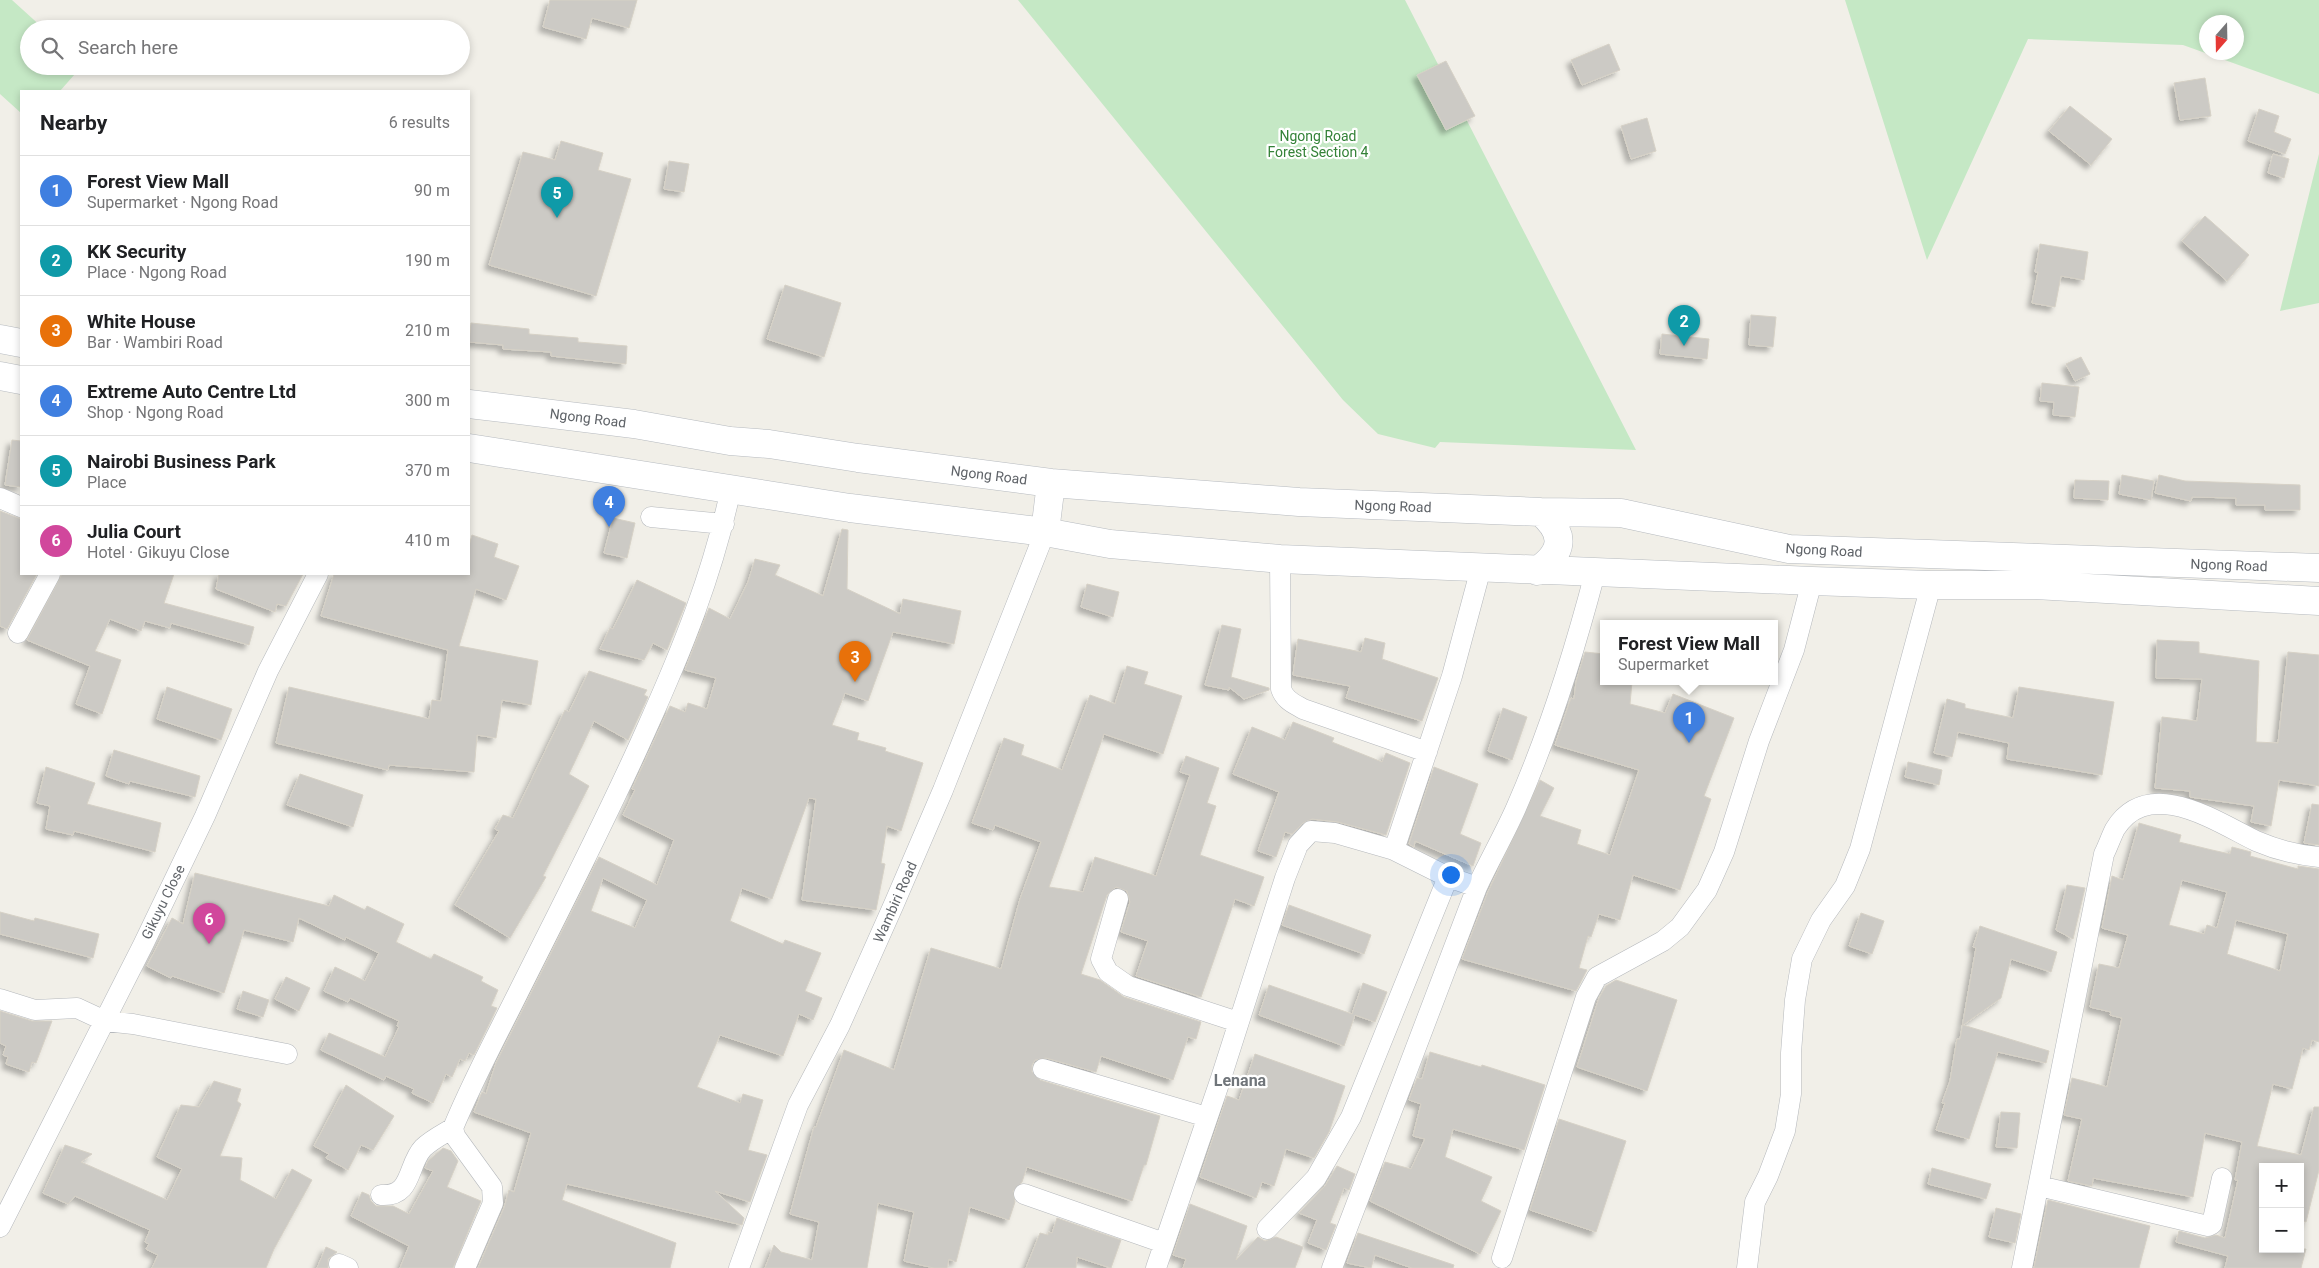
<!DOCTYPE html>
<meta charset="utf-8">
<style>
body{margin:0;font-family:Roboto,sans-serif;background:#f6f6f6;color:#202124}
.controls{position:absolute;right:15px;bottom:15px;display:grid;overflow:hidden;border-radius:0px;box-shadow:0 2px 8px #0003}
.controls button{width:45px;height:45px;display:grid;place-items:center;padding:0;border:0;border-bottom:1px solid #e0e0e0;background:#fff;color:#202124;font:25px sans-serif}
.compass{position:absolute;left:2199px;top:15px;width:45px;height:45px;border-radius:50%;background:#fff;box-shadow:0 2px 8px #0003;rotate:200deg}
.you{position:absolute;left:1450px;top:874px;width:18px;height:18px;margin:-12px;border:4px solid #fff;border-radius:50%;background:#1a73e8;box-shadow:0 0 0 8px #1a73e833}
.badge{display:grid;place-items:center;width:32px;height:32px;border-radius:50%;background:#0b8043;color:#fff;font-size:16px;font-weight:700}
.pin{position:absolute;translate:-50% -41px;filter:drop-shadow(0 1px 2px #0008)}
.pin::after{content:'';position:absolute;top:26px;width:18px;height:15px;background:inherit;clip-path:polygon(0 0,100% 0,50% 100%)}
.popup{position:absolute;left:1600px;top:620px;width:178px;height:65px;box-sizing:border-box;display:grid;place-content:center;border-radius:0px;background:#fff;filter:drop-shadow(0 1px 4px #0005);font-size:16px;white-space:nowrap;color:#757577}
.popup b{font-size:19px;color:#202124}
.popup::after{content:'';position:absolute;left:50%;top:100%;margin-left:-10px;border:10px solid transparent;border-top-color:#fff}
.list{margin:0;padding:0;list-style:none}
h2{display:flex;justify-content:space-between;align-items:center;height:65px;margin:0;padding:0 20px;font-size:21px}
h2 small{font-size:16px;font-weight:400;color:#757577}
.list li{display:grid;grid-template-columns:32px 1fr auto;gap:15px;align-items:center;box-sizing:border-box;height:70px;padding:0 20px;border-top:1px solid #e0e0e0}
.list b{display:block;font-size:19px;white-space:nowrap}
.list p{margin:0;font-size:16px;white-space:nowrap;color:#757577}
.list em{font-size:16px;font-style:normal;color:#757577}
.icon{flex:none;width:28px;height:28px;fill:none;stroke:currentColor;stroke-width:2;stroke-linecap:round;stroke-linejoin:round}
.map{position:relative;flex:none;width:2319px;height:1268px;overflow:hidden}
.search{position:absolute;background:#fff;box-shadow:0 2px 8px #0003;left:20px;top:20px;width:450px;height:55px;display:flex;align-items:center;gap:12px;box-sizing:border-box;padding:0 18px;border-radius:28px;color:#757577;font-size:19px}
.panel{position:absolute;background:#fff;box-shadow:0 2px 8px #0003;left:20px;top:90px;width:450px;height:485px;border-radius:0px}
.map>svg:first-child{display:block}
.green{fill:#c5e8c5;fill-rule:evenodd}
.building{fill:#cccac5;stroke:#d6d1c6;fill-rule:evenodd;filter:url(#shadow)}
.lines{fill:none;stroke-linecap:round;stroke-linejoin:round}
.minor-casing{stroke:#b5b8bc;stroke-width:21}
.secondary-casing{stroke:#b6babf;stroke-width:29}
.minor{stroke:#fff;stroke-width:20}
.secondary{stroke:#fff;stroke-width:28}
.labels{text-anchor:middle;dominant-baseline:central;stroke-width:4.5;stroke-linejoin:round;paint-order:stroke}
.park-label{font-size:14px;fill:#348238;stroke:#fff}
.street-label{font-size:14px;fill:#5f6368;stroke:#fff}
.quarter-label{font-size:16px;font-weight:bold;fill:#70757a;stroke:#fff}
</style>
<div class="map">
<svg width="2319" height="1268" viewBox="0 0 2319 1268">
<defs>
<filter id="shadow"><feDropShadow dx="-4.5" dy="4.5" stdDeviation="2.5" flood-color="#0004"/></filter>
</defs>
<rect width="100%" height="100%" fill="#f1efe8"/>
<!-- green -->
<path class="green" d="M0 0H12L44 29H29V66H82L60 91H21V113L0 94Z
M1018 0H1405L1636 450 1440 442 1435 448 1378 434 1343 400Z
M1845 0H2319V94L2183 45 2028 39 1927 260ZM2236 22V52H2206V22Z
M2319 154V303L2280 311Z"/>
<!-- building -->
<path class="building" d="M550 0H637L629 28 592 18 586 39 543 27Z
M1609 44 1620 70 1582 85 1571 60Z
M1446 61 1475 116 1446 130 1417 75Z
M2205 78 2211 116 2180 120 2174 83Z
M2070 106 2112 139 2091 165 2049 131Z
M2259 109 2279 116 2274 132 2291 139 2285 154 2248 141Z
M1647 118 1656 151 1631 159 1621 126Z
M561 141 603 153 598 170 631 179 596 296 489 265 523 152 555 160Z
M2273 154 2289 159 2284 178 2268 173Z
M669 161 689 164 684 192 664 189Z
M2205 216 2249 255 2227 281 2182 241Z
M2040 244 2088 252 2084 280 2061 276 2055 307 2032 303 2038 272H2035Z
M785 285 841 303 824 357 767 339Z
M1751 315 1776 317 1773 347 1749 345Z
M471 323 529 329V334L578 338V342L627 346 626 364 551 356V352L503 349V345L469 342Z
M1662 334 1709 339 1707 359 1660 354Z
M2081 357 2090 374 2075 381 2066 364Z
M2042 383 2079 387 2075 417 2053 415 2054 402 2040 401Z
M12 440 21 441V487L5 485Z
M2122 475 2154 481 2151 500 2119 494Z
M2159 475 2185 481 2300 485V510H2265V505H2236V498L2192 497 2191 501 2155 493Z
M2075 480 2109 481 2108 500 2074 498Z
M0 511 21 519V574H37L7 629 0 626Z
M613 518 635 523 627 558 604 553Z
M842 529 848 530 847 589 900 614 903 599 961 611 954 644 893 632 868 701 845 693 832 725 859 733 857 740 886 748 885 751 923 763 901 831 887 826 881 863 885 864 876 910 802 900 816 799 809 798 772 899 742 888 730 921 783 944 785 940 821 953 805 991 822 998 813 1020 799 1014 783 1056 720 1035 697 1087 740 1103 743 1094 763 1100 748 1150 767 1155 750 1202 715 1191 744 1218 742 1225 567 1184 562 1200 676 1243 670 1268H478L504 1208 509 1190 514 1192 531 1133 474 1112 482 1092 486 1094 496 1063 599 857 657 885 674 840 623 815 635 790 632 789 670 706 685 712 688 703 707 709 716 678 685 670 709 608 730 619 748 582 755 559 780 565 775 575 823 596ZM603 878 647 900 635 928 591 911Z
M472 535 498 544 494 557 519 566 506 600 476 589 459 646 538 661 531 705 502 700 496 738 477 735 474 772 389 765 388 770 276 743 289 687 429 719 432 700 441 701 448 650 321 616 334 574H469V546Z
M62 574H174L164 603 254 627 249 645 171 623 170 628 145 621 141 631 110 619 95 651 121 660 102 714 76 704 90 666 27 640Z
M219 574H303L286 606 277 604 275 612 216 589Z
M637 580 686 603 667 650 653 643 644 660 600 649 610 628 613 629Z
M1087 584 1119 592 1113 617 1081 607Z
M1222 625 1241 629 1231 677 1269 688V690L1244 699 1229 687V690L1205 685Z
M1365 638 1385 643 1382 659 1438 678 1422 721 1346 698 1350 686 1293 675 1298 639 1361 652Z
M2157 640 2199 642V653L2259 661 2256 742 2278 743 2288 652 2319 655V786L2279 780 2271 826 2251 822 2254 806 2190 797V791L2155 788 2162 717 2197 721 2202 679 2156 678Z
M1585 652 1604 654V682H1632L1630 704 1665 713 1673 694 1734 718 1704 796 1711 799 1680 890 1633 875 1620 920 1599 914 1591 937 1588 936 1579 968 1587 970 1576 991 1462 959 1488 892 1540 780 1554 788 1540 816 1581 830 1577 844 1610 855 1639 770 1555 745 1571 698 1574 699 1576 682Z
M1127 666 1148 672 1144 684 1182 696 1163 754 1104 734 1049 887 1083 892 1095 857 1156 876 1190 775 1180 772 1186 756 1219 768 1207 803 1216 806 1200 855 1264 877 1254 906 1235 899 1201 997 1136 976 1148 941 1121 932 1130 902 1127 891 1116 887 1107 895 1081 974 1100 980 1124 997 1201 1022 1196 1039 1188 1037 1173 1080 1101 1056 1096 1072 1046 1058 1035 1060 1032 1065V1072L1040 1080 1160 1116 1146 1165H1144L1132 1201 1027 1167 1022 1182 1013 1191 1015 1202 1009 1220 970 1207 956 1262 949 1259 947 1268H934L904 1261 914 1212 878 1203 867 1268H765L774 1245 781 1252 812 1260 819 1222 790 1214 814 1127H816L844 1050 894 1070 931 948 1001 969 1020 899 1041 842 995 825 993 830 972 823 1004 738 1024 745 1021 755 1062 770 1090 695 1115 704Z
M589 671 647 690 644 695 648 697 628 740 594 721 569 774 589 786 543 876 546 877 510 938 455 905 499 831 495 829 503 815 513 818 565 710 569 712Z
M167 687 232 709 221 740 157 719Z
M2019 687 2114 702 2102 775 2007 759 2009 743 1958 732 1952 757 1934 753 1947 699 1965 704V708L2013 718Z
M1503 708 1527 717 1512 760 1488 751Z
M1293 722 1334 738 1332 742 1382 762 1386 753 1410 763 1386 835 1338 822 1312 819 1303 823 1292 834 1285 832 1276 857 1258 851 1279 792 1233 774 1252 727 1285 740Z
M114 750 200 776 195 797 130 781 129 784 106 776Z
M1908 762 1942 770 1939 785 1905 777Z
M46 767 95 783 87 804 161 823 155 852 74 831 73 835 46 829 50 806 37 803Z
M1434 767 1478 784 1460 834 1481 843 1473 866 1415 841 1414 847 1409 844Z
M300 774 363 795 353 827 287 805Z
M2312 804 2319 805V845L2304 843Z
M2139 823 2181 835 2179 842 2212 850 2230 854 2232 847 2251 852 2250 856 2298 869V866L2319 869V1042L2312 1040 2309 1050 2303 1048 2292 1089 2273 1084 2257 1146 2301 1155 2314 1107H2319V1170L2306 1222 2300 1221V1167H2263V1249H2306L2301 1268H2225L2228 1256 2176 1242 2179 1231 2205 1238 2216 1235 2225 1238 2238 1180H2235L2242 1142 2205 1133 2193 1197 2093 1178 2092 1186 2068 1181 2082 1119 2064 1115 2072 1078 2107 1087 2122 1018 2110 1015 2111 1012 2090 1007 2099 964 2119 968 2128 935 2102 928 2112 876 2123 880ZM2182 880 2227 892 2217 928 2207 925 2204 934 2169 925ZM2236 920 2288 934 2280 971 2227 954Z
M195 873 329 906 334 895 365 910 367 906 404 924 396 942 431 959 434 954 483 977 481 981 498 990 491 1006 497 1008 474 1055 469 1053 465 1061 460 1059 452 1077 446 1074 433 1103 412 1093 414 1089 386 1076 384 1080 321 1050 329 1033 385 1057 399 1027 397 1026 399 1021 350 998 348 1002 324 991 335 967 365 981 379 953 346 937 345 940 299 918 293 942 244 930 224 993 172 976 171 978 147 966 172 918 183 924Z
M2067 885 2085 888 2073 939 2056 930Z
M1289 905 1371 935 1364 954 1282 925Z
M0 912 34 921 35 918 99 934 93 958 0 934Z
M1861 913 1884 921 1872 954 1849 946Z
M1980 926 2057 952 2051 972 2011 959 2001 998 1963 1025 2049 1051 2046 1063 1998 1052 1969 1139 1936 1130 1945 1103H1942L1950 1081 1957 1039H1960L1976 948 1973 947Z
M286 977 310 988 299 1011 275 999Z
M1616 980 1677 1000 1647 1091 1577 1067 1599 998 1606 986Z
M1363 983 1387 992 1375 1022 1355 1015 1344 1046 1259 1015 1269 985 1352 1014Z
M243 991 269 1000 263 1017 237 1009Z
M0 1011 32 1021H52L36 1063 32 1062 29 1072 6 1064 8 1057 3 1055 6 1046 0 1043Z
M1430 1052 1481 1067 1482 1065 1545 1085 1524 1150 1453 1129 1445 1157 1492 1177 1481 1201 1501 1211 1480 1254 1370 1201 1385 1162 1411 1169 1425 1139 1413 1136 1421 1104 1409 1100 1417 1078 1422 1079Z
M1255 1054 1345 1086 1329 1132 1314 1158 1286 1149 1274 1186 1262 1182 1256 1198 1200 1177 1227 1096 1239 1100Z
M214 1081 241 1089 237 1101 241 1104 220 1156 242 1158 240 1180 276 1199 292 1169 312 1180 274 1249 266 1268H152L158 1255 146 1249 149 1244 145 1242 150 1230 75 1196 68 1204 43 1193 65 1145 92 1154 81 1162 167 1200 182 1169 157 1157 181 1105 199 1107Z
M346 1085 394 1116 373 1150 361 1145 348 1170 326 1158 329 1154 314 1146Z
M2001 1112 2020 1113 2017 1148 1996 1147Z
M1559 1119 1626 1141 1596 1232 1530 1210Z
M443 1148 451 1151 458 1161 447 1187 481 1201 453 1268H400L409 1246 351 1216 362 1192 369 1195 371 1201 376 1206H393L409 1214 433 1171 425 1168 428 1161Z
M1337 1166 1355 1174 1349 1190 1344 1188 1330 1223 1336 1225 1326 1250 1308 1243 1317 1220 1299 1213 1325 1186Z
M1932 1168 1991 1184 1986 1199 1928 1184Z
M2048 1200 2150 1226 2139 1268H2034Z
M1190 1204 1247 1226 1236 1260 1258 1237 1265 1241 1276 1237 1303 1247 1295 1268H1183L1186 1259 1173 1255Z
M1996 1208 2021 1214 2015 1243 1989 1237Z
M1057 1218 1121 1240 1111 1268 1077 1257 1076 1268H1026L1040 1233 1048 1235V1232L1052 1233Z
M1358 1233 1454 1265 1453 1268H1412L1375 1255 1371 1268 1347 1263Z
M326 1247 337 1252 328 1259V1268H317Z"/>
<g class="lines">
<!-- minor casing -->
<g class="minor-casing">
<path id="minor" d="M0 498 21 507
M651 517 724 524
M1280 559 1281 689C1285 700 1293 703 1303 709L1427 752
M18 633 50 574
M1477 887 1448 877 1394 850 1452 676 1481 568
M1118 899 1101 959 1108 972 1128 986 1238 1022
M0 999 35 1010 77 1008 105 1021 133 1024 287 1054
M1043 1069 1207 1117
M2039 1186 2208 1226 2212 1224 2222 1178
M1024 1194 1164 1243
M381 1195C413 1197 407 1165 423 1148 431 1140 443 1134 453 1128
M0 1227 143 945 205 816 268 671 318 574
M1267 1229 1316 1178 1351 1117 1448 877
M1502 1258 1586 997 1597 977 1663 941 1680 927 1707 890 1724 852 1759 741 1794 650 1812 581
M339 1264 348 1268
M465 1268 493 1203 492 1187 455 1136 453 1128C472 1082 495 1039 517 995 561 907 606 820 646 730 682 650 713 574 731 488
M739 1268 798 1105 840 1025 894 904 943 790 1045 532
M1156 1268 1221 1078 1285 878 1298 845 1311 831 1335 833 1394 850
M1332 1268 1477 887C1489 861 1504 835 1516 808 1549 733 1574 653 1595 573
M1747 1268 1755 1202 1768 1176 1785 1131 1791 1094V1053L1795 1000 1802 959 1821 920 1845 886 1860 849 1931 585
M2022 1268 2104 854C2108 846 2111 837 2115 829 2149 775 2217 822 2256 841 2277 850 2297 855 2319 857"/>
</g>
<!-- secondary casing -->
<g class="secondary-casing">
<path id="secondary" d="M0 339 21 343
M0 376 21 380
M469 404 634 424 730 441 769 444 858 458 1051 483 1299 502 1541 512 1621 513 1789 549 2319 568
M469 448 850 508 1045 532 1110 544 1280 559 1812 581 1931 585H2035L2319 601
M1045 532 1051 483
M1537 571C1564 552 1566 534 1541 512"/>
</g>
<!-- minor -->
<use href="#minor" class="minor"/>
<!-- secondary -->
<use href="#secondary" class="secondary"/>
</g>
<g class="labels">
<!-- park labels -->
<g class="park-label">
<text x="1318" y="136">Ngong Road<tspan x="1318" dy="16">Forest Section 4</tspan></text>
</g>
<!-- street labels -->
<g class="street-label">
<text transform="translate(588 418) rotate(7)">Ngong Road</text>
<text transform="translate(989 475) rotate(7)">Ngong Road</text>
<text transform="translate(1393 506) rotate(2)">Ngong Road</text>
<text transform="translate(1824 550) rotate(3)">Ngong Road</text>
<text transform="translate(2229 565) rotate(2)">Ngong Road</text>
<text transform="translate(163 902) rotate(-64)">Gikuyu Close</text>
<text transform="translate(895 902) rotate(-66)">Wambiri Road</text>
</g>
<!-- quarter labels -->
<g class="quarter-label">
<text x="1240" y="1080">Lenana</text>
</g>
</g>
</svg>
<div class="controls">
<button>+</button>
<button>−</button>
</div>
<svg class="compass" viewBox="-18 -18 36 36"><path d="M0-13l5 13h-10z" fill="#e53935"/><path d="M0 13l5-13h-10z" fill="#757577"/></svg>
<div class="you"></div>
<div class="pin badge" style="left:1689px;top:743px;background:#3f7fe0">1</div>
<div class="popup"><b>Forest View Mall</b>Supermarket</div>
<div class="pin badge" style="left:1684px;top:346px;background:#0f9aa8">2</div>
<div class="pin badge" style="left:855px;top:682px;background:#e8710a">3</div>
<div class="pin badge" style="left:609px;top:527px;background:#3f7fe0">4</div>
<div class="pin badge" style="left:557px;top:218px;background:#0f9aa8">5</div>
<div class="pin badge" style="left:209px;top:944px;background:#d1479c">6</div>
<div class="search"><svg class="icon" aria-label="search" viewBox="0 0 24 24"><circle cx="10" cy="10" r="6"/><path d="M15 15l6 6"/></svg>Search here</div>
<section class="panel">
<h2>Nearby<small>6 results</small></h2>
<ul class="list">
<li><span class="badge" style="background:#3f7fe0">1</span><div><b>Forest View Mall</b><p>Supermarket · Ngong Road</p></div><em>90 m</em></li>
<li><span class="badge" style="background:#0f9aa8">2</span><div><b>KK Security</b><p>Place · Ngong Road</p></div><em>190 m</em></li>
<li><span class="badge" style="background:#e8710a">3</span><div><b>White House</b><p>Bar · Wambiri Road</p></div><em>210 m</em></li>
<li><span class="badge" style="background:#3f7fe0">4</span><div><b>Extreme Auto Centre Ltd</b><p>Shop · Ngong Road</p></div><em>300 m</em></li>
<li><span class="badge" style="background:#0f9aa8">5</span><div><b>Nairobi Business Park</b><p>Place</p></div><em>370 m</em></li>
<li><span class="badge" style="background:#d1479c">6</span><div><b>Julia Court</b><p>Hotel · Gikuyu Close</p></div><em>410 m</em></li>
</ul>
</section>
</div>
